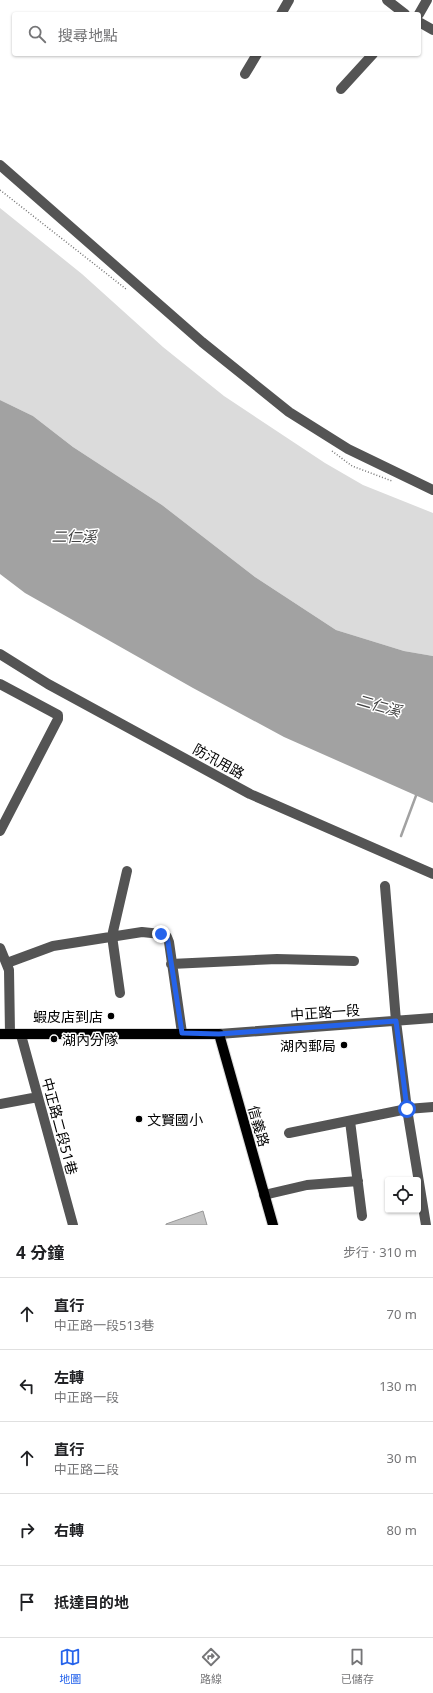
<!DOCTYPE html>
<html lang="zh-TW">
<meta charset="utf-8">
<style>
body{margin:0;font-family:"Noto Sans","Noto Sans TC",sans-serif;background:#f6f6f6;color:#202124}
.controls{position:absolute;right:12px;bottom:12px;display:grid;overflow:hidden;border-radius:4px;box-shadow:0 1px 3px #0004}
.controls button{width:36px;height:36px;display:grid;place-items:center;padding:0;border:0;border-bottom:1px solid #e0e0e0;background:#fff;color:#202124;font:20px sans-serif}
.stop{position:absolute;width:12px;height:12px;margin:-9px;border:3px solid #2563eb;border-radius:50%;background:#fff}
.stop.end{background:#2563eb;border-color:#fff;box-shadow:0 1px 4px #0008}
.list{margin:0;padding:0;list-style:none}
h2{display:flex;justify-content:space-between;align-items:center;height:52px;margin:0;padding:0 16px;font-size:17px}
h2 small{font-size:13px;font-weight:400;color:#757577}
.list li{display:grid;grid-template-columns:26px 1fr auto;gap:12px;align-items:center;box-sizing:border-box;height:72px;padding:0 16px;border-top:1px solid #e0e0e0}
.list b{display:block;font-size:15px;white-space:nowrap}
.list p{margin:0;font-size:13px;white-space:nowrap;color:#757577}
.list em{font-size:13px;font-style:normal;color:#757577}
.icon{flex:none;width:22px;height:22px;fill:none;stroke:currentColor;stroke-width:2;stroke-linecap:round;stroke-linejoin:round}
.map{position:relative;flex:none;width:433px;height:1225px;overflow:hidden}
.search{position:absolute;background:#fff;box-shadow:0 1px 3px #0004;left:12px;right:12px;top:12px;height:44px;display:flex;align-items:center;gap:10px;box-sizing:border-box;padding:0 14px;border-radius:4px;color:#757577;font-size:15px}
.sheet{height:412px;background:#fff}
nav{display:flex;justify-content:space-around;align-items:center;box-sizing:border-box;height:56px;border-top:1px solid #e0e0e0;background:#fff;font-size:11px;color:#757577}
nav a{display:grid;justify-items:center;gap:2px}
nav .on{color:#2563eb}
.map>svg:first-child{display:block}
.green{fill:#dbdbdb}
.water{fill:#a2a2a2}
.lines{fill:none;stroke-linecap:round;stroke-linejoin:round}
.stream{stroke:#a2a2a2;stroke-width:2.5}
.building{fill:#c4c4c4;stroke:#989898}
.major-casing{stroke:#dbdbdb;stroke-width:12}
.path{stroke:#767676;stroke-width:1.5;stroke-dasharray:1 2;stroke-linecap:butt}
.minor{stroke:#545454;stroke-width:10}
.major{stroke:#000;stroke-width:10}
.route{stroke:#2563eb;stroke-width:5}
.poi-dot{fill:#000;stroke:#fff;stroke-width:1.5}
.labels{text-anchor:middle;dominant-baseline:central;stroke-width:3;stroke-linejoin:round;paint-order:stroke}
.street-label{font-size:14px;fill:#000;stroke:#fff}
.poi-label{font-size:14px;fill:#000;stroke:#fff;text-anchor:end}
.water-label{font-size:15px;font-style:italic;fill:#434343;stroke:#fff}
</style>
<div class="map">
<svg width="433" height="1225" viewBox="0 0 433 1225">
<rect width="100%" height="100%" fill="#fff"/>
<!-- green -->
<path class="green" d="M0 208 82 274 163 347 224 396 325 463 363 485 433 513V656L404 651 336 630 255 577 162 505 73 447 33 416 0 400Z"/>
<!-- water -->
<path class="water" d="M0 400 33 416 73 447 162 505 255 577 336 630 404 651 433 656V803L284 737 193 688 25 593 0 574Z"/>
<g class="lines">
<!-- stream -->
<path class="stream" d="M401 836 417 793"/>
</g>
<!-- building -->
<path class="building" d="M203 1211 207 1225H166V1224Z"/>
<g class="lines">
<!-- major casing -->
<g class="major-casing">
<path id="major" d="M0 1034H219L273 1225"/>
</g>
<!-- path -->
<path class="path" d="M0 190 126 289
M332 451 352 466 392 481"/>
<!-- minor -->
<path class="minor" d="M387 0 405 14
M281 14 289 0
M419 14 427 0
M419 22 433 30
M245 74 257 54
M341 89 373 54
M0 165 202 342 289 412 348 449 433 490
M0 654 48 684 250 794 433 874
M0 684 58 715V719L0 831
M385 886 396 1021 407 1109 426 1225
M0 948 9 970 10 1033
M7 963 53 946 142 932 161 934 167 937 169 942 182 1033
M171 964 277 959 354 961
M120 993 112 936 127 871
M219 1034 433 1018
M21 1035 73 1225
M0 1104 38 1097
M350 1121 362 1216
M289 1133 407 1109 433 1107
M264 1195 307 1185 358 1181"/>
<!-- major -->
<use href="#major" class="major"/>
</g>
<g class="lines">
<!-- route -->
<path class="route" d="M161 934 167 937 168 942 182 1033 219 1034 396 1021 407 1109"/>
</g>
<!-- markers -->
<g class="poi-dot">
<circle cx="111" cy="1016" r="4"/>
<circle cx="54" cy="1039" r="4"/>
<circle cx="344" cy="1045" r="4"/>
<circle cx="139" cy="1119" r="4"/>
</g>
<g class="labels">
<!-- street labels -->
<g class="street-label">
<text transform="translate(219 761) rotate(29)">防汛用路</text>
<text transform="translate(325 1012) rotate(-4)">中正路一段</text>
<text transform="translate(60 1126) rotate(75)">中正路二段51巷</text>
<text transform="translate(259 1126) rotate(74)">信義路</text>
</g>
<!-- poi labels -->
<g class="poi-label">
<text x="103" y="1016">蝦皮店到店</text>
<text x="62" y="1039" text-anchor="start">湖內分隊</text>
<text x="336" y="1045">湖內郵局</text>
<text x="147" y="1119" text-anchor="start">文賢國小</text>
</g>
<!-- water labels -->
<g class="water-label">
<text x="74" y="536">二仁溪</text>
<text transform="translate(379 705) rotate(16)">二仁溪</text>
</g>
</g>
</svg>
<div class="controls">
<button><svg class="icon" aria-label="locate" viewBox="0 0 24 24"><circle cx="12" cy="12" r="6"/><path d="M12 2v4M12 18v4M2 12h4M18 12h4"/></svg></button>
</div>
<div class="stop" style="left:407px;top:1109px"></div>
<div class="stop end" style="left:161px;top:934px"></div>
<div class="search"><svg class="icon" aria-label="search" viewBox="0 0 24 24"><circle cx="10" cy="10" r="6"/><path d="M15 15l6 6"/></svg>搜尋地點</div>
</div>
<section class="sheet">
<h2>4 分鐘<small>步行 · 310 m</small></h2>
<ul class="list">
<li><svg class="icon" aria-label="ahead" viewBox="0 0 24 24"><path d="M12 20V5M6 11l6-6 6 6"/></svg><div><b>直行</b><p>中正路一段513巷</p></div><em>70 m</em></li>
<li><svg class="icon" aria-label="left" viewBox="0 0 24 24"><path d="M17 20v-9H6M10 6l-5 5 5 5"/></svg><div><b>左轉</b><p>中正路一段</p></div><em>130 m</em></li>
<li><svg class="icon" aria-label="ahead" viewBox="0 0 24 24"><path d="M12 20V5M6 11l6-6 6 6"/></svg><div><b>直行</b><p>中正路二段</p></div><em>30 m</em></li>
<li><svg class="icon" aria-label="right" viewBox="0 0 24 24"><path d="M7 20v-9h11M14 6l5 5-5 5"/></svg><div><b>右轉</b></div><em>80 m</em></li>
<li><svg class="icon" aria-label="arrive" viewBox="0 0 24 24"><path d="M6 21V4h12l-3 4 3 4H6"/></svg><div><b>抵達目的地</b></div></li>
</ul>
</section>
<nav>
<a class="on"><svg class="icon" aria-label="map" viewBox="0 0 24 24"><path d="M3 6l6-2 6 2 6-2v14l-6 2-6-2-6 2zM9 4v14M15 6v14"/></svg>地圖</a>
<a><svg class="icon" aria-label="directions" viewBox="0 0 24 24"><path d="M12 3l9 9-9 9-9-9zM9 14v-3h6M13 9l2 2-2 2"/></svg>路線</a>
<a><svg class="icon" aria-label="saved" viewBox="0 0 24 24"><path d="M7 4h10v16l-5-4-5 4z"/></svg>已儲存</a>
</nav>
